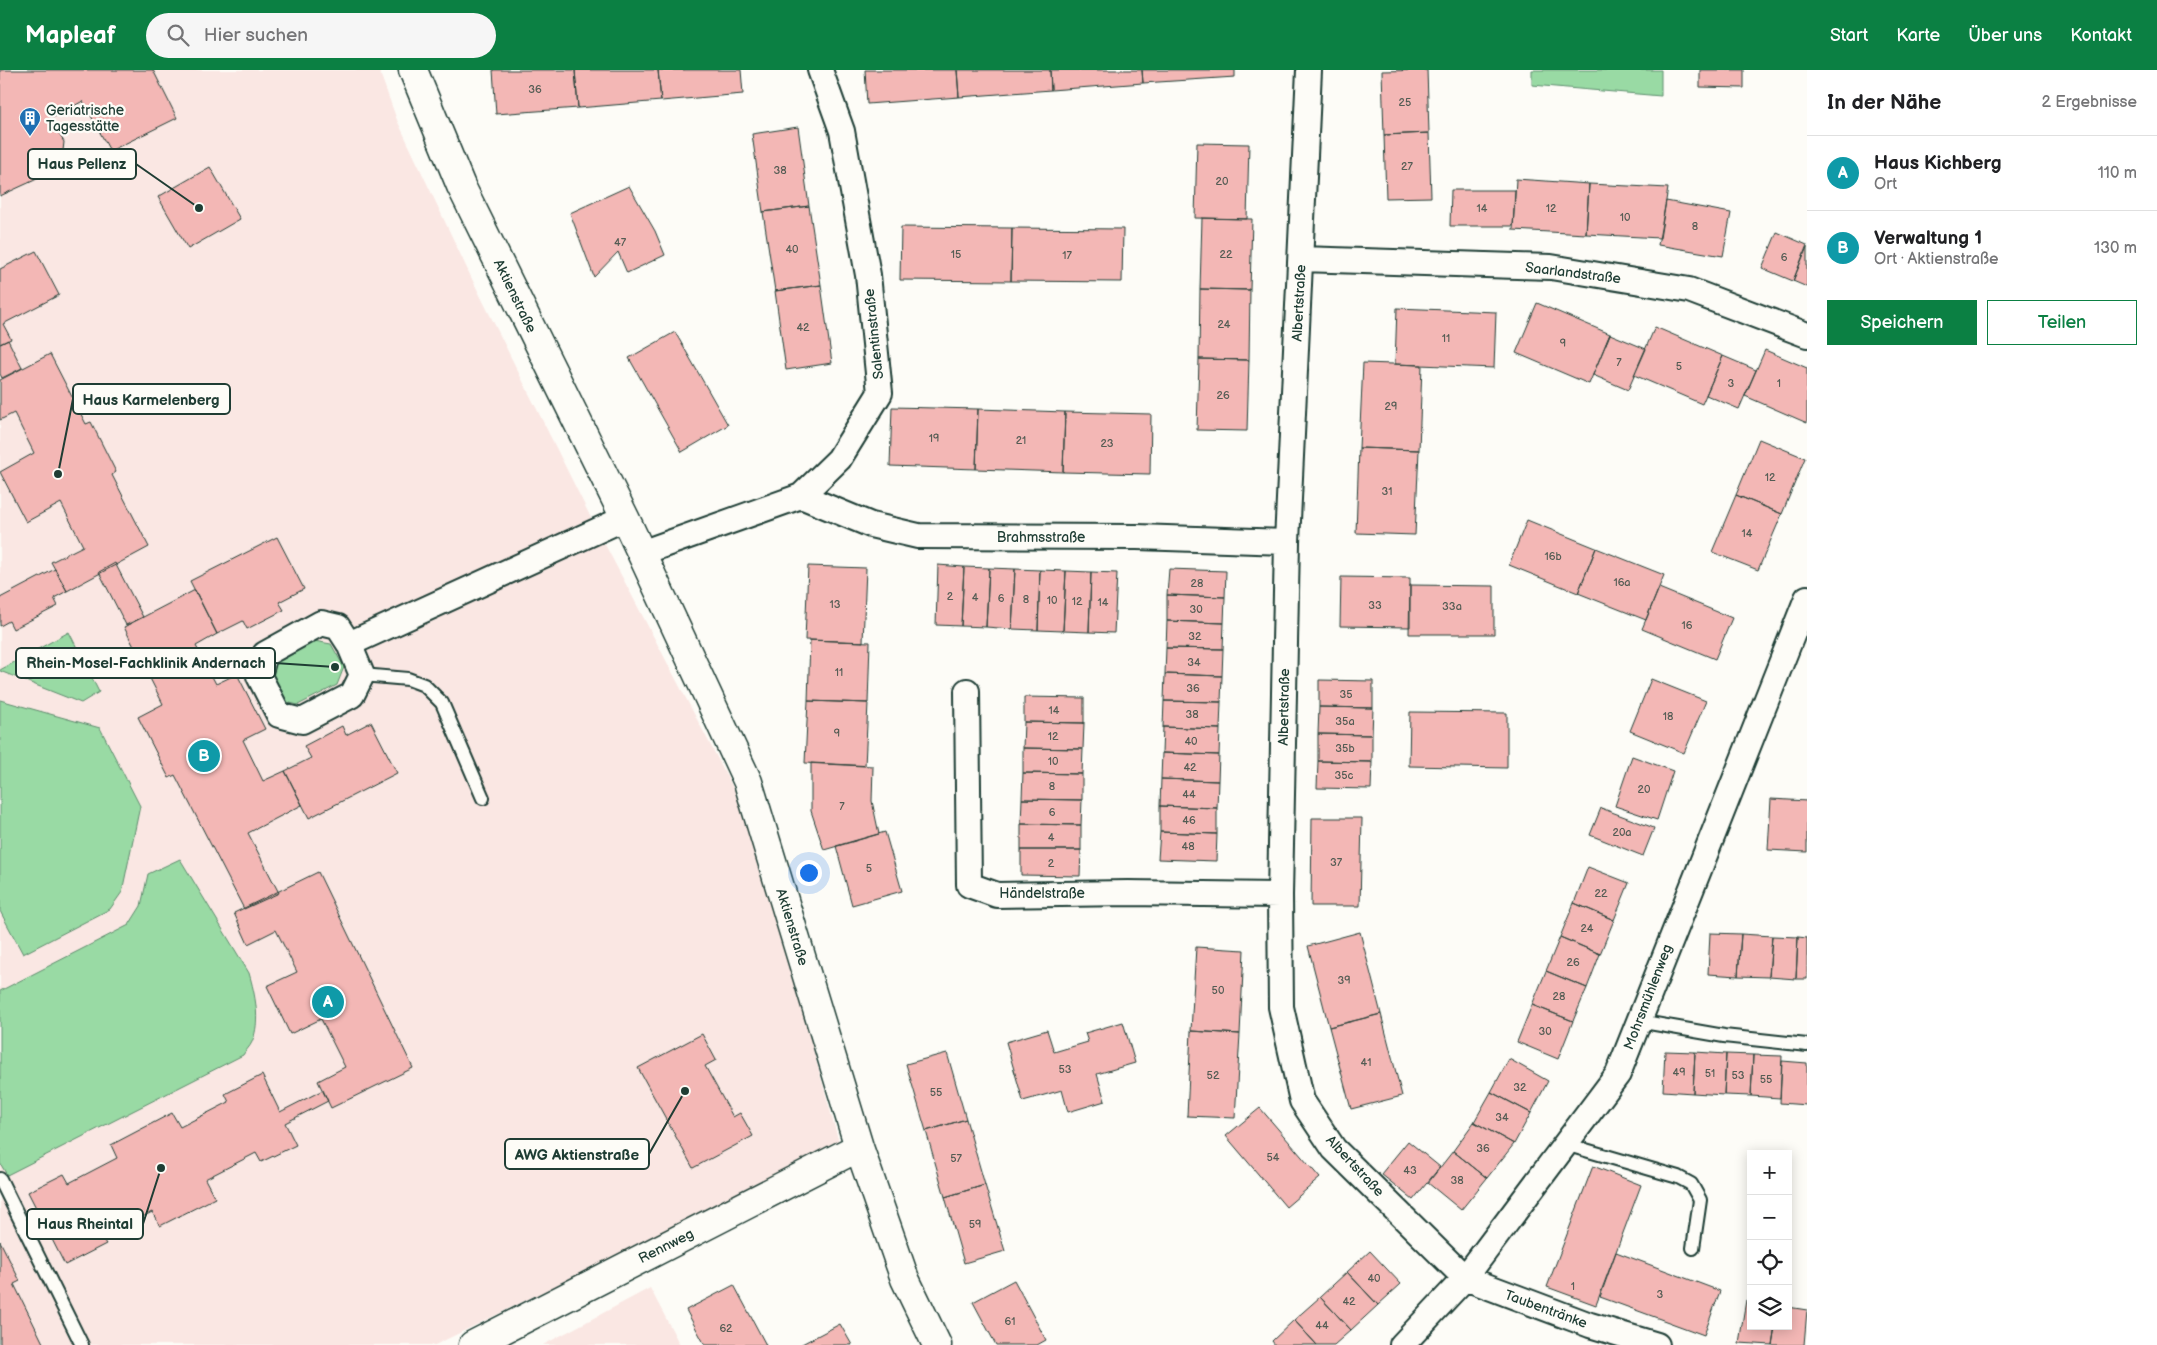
<!DOCTYPE html>
<html lang="de">
<meta charset="utf-8">
<style>
body{margin:0;font-family:"Balsamiq Sans",sans-serif;background:#f6f6f6;color:#202124}
.controls{position:absolute;right:15px;bottom:15px;display:grid;overflow:hidden;border-radius:0px;box-shadow:0 2px 12px #0003}
.controls button{width:45px;height:45px;display:grid;place-items:center;padding:0;border:0;border-bottom:1px solid #e0e0e0;background:#fff;color:#202124;font:25px sans-serif}
.you{position:absolute;left:808px;top:802px;width:18px;height:18px;margin:-12px;border:4px solid #fff;border-radius:50%;background:#1a73e8;box-shadow:0 0 0 8px #1a73e833}
.badge{display:grid;place-items:center;width:32px;height:32px;border-radius:50%;background:#0b8043;color:#fff;font-size:16px;font-weight:700}
.pin{position:absolute;translate:-50% -50%;border:2px solid #fff;box-shadow:0 1px 5px #0006}
.list{margin:0;padding:0;list-style:none}
h2{display:flex;justify-content:space-between;align-items:center;height:65px;margin:0;padding:0 20px;font-size:21px}
h2 small{font-size:16px;font-weight:400;color:#757577}
.list li{display:grid;grid-template-columns:32px 1fr auto;gap:15px;align-items:center;box-sizing:border-box;height:75px;padding:0 20px;border-top:1px solid #e0e0e0}
.list b{display:block;font-size:19px;white-space:nowrap}
.list p{margin:0;font-size:16px;white-space:nowrap;color:#757577}
.list em{font-size:16px;font-style:normal;color:#757577}
.actions{display:flex;gap:10px;padding:15px 20px}
.actions a{flex:1;padding:11px 0;border:1px solid #0b8043;border-radius:0px;text-align:center;font-size:18px;color:#0b8043}
.actions .main{background:#0b8043;color:#fff}
.icon{flex:none;width:28px;height:28px;fill:none;stroke:currentColor;stroke-width:2;stroke-linecap:round;stroke-linejoin:round}
.map{position:relative;flex:none;width:1807px;height:1275px;overflow:hidden}
header{display:flex;align-items:center;gap:30px;box-sizing:border-box;height:70px;padding:0 25px;background:#0b8043;color:#fff}
header strong{font-size:24px}
nav{display:flex;gap:28px;margin-inline-start:auto;font-size:18px}
.search{width:350px;height:45px;background:#f6f6f6;display:flex;align-items:center;gap:12px;box-sizing:border-box;padding:0 18px;border-radius:28px;color:#757577;font-size:19px}
main{display:flex}
aside{flex:1;background:#fff}
.map>svg:first-child{display:block}
.built{fill:#fae7e3}
.green{fill:#99daa4;stroke:#5c8c6c}
.building{fill:#f3b7b5;stroke:#1f3d34}
.lines{fill:none;stroke-linecap:round;stroke-linejoin:round}
.lane-casing{stroke:#1f3d34;stroke-width:16}
.street-casing{stroke:#1f3d34;stroke-width:28}
.secondary-casing{stroke:#1f3d34;stroke-width:31}
.lane{stroke:#fdfcf7;stroke-width:12}
.street{stroke:#fdfcf7;stroke-width:24}
.secondary{stroke:#fdfcf7;stroke-width:28}
.labels{text-anchor:middle;dominant-baseline:central;stroke-width:4.5;stroke-linejoin:round;paint-order:stroke}
.number-label{font-size:11px;fill:#545c54}
.poi-label{font-size:14px;fill:#1f3d34;stroke:#fdfcf7;text-anchor:start}
.street-label{font-size:14px;fill:#1f3d34;stroke:#fdfcf7}
.leader{fill:none;stroke:#1f3d34;stroke-width:2}
.callout-dot{fill:#1f3d34;stroke:#fdfcf7;stroke-width:2}
.callout{fill:#fdfcf7;stroke:#1f3d34;stroke-width:2}
.callout-label{font-size:15px;text-anchor:middle;font-weight:bold;fill:#1f3d34}
</style>
<header>
<strong>Mapleaf</strong>
<div class="search"><svg class="icon" aria-label="search" viewBox="0 0 24 24"><circle cx="10" cy="10" r="6"/><path d="M15 15l6 6"/></svg>Hier suchen</div>
<nav><a>Start</a><a>Karte</a><a>Über uns</a><a>Kontakt</a></nav>
</header>
<main>
<div class="map">
<svg width="1807" height="1275" viewBox="0 0 1807 1275">
<rect width="100%" height="100%" fill="#fdfcf7"/>
<filter id="ink" filterUnits="userSpaceOnUse"><feTurbulence type="fractalNoise" baseFrequency=".02" numOctaves="2"/><feDisplacementMap in="SourceGraphic" scale="10" xChannelSelector="R" yChannelSelector="G"/><feConvolveMatrix kernelMatrix="1 2 1 2 8 2 1 2 1" color-interpolation-filters="sRGB"/></filter>
<g filter="url(#ink)">
<!-- built -->
<path class="built" d="M0 0H379L397 50 472 209 590 446 749 748 840 1076 435 1275H0Z
M650 1218 680 1275H543Z"/>
<!-- green -->
<path class="green" d="M1532 0H1661V26L1532 15Z
M69 562 99 622 81 633 0 601V600Z
M314 571 331 574 344 597 337 615 298 635 282 631 270 608 274 591Z
M0 630 100 658 140 736 122 822 110 839 23 884 0 841Z
M180 789 249 903C255 924 261 951 252 972 250 977 245 981 243 985L7 1105 0 1093V921L129 855 141 836 148 804Z"/>
<!-- building -->
<path class="building" d="M0 0H153L177 48 110 81 83 31 50 49 64 72 61 98 0 126Z
M493 0H575L578 38 496 44Z
M575 0H658L661 31 578 38Z
M658 0H741L743 24 661 31Z
M865 0H957L959 27 867 34Z
M957 0H1050L1051 20 959 27Z
M1050 0H1142L1143 13 1051 20Z
M1142 0H1235V7L1143 13Z
M1427 0 1429 63 1384 65 1382 1Z
M1700 0H1744V18L1700 17Z
M798 57 809 136 763 142 752 64Z
M1429 63 1431 127 1386 128 1384 65Z
M1197 73 1249 74 1247 149 1195 148Z
M210 97 240 149 188 179 158 127Z
M1516 109 1589 114 1586 164 1513 160Z
M1589 114 1668 118 1660 168 1586 164Z
M629 116 655 161 665 185 627 203 618 182 594 207 570 143Z
M1451 120H1515L1513 156H1450Z
M1666 131 1731 143 1723 186 1658 175Z
M809 136 821 215 775 221 763 142Z
M1202 148 1252 149 1250 220 1200 219Z
M901 157 1012 158 1011 211 900 210Z
M1012 158 1123 159 1122 212 1011 211Z
M1777 162 1807 175 1793 211 1762 198Z
M1807 177V217L1793 211Z
M36 181 59 225 3 254 11 269 0 274V199Z
M821 215 832 293 786 300 775 221Z
M1200 219 1250 220 1249 290 1199 289Z
M1537 233 1610 264 1589 314 1516 283Z
M1397 238 1496 242 1494 298 1395 294Z
M1655 257 1723 286 1702 334 1634 305Z
M675 262 728 355 682 382 629 288Z
M1610 264 1646 279 1628 320 1593 305Z
M8 270 22 298 2 308 0 304V274Z
M1765 280 1807 298V353L1745 326Z
M50 284 86 354 91 352 116 402 112 405 149 477 67 521 51 492 83 476 61 433 26 452 0 402 34 383 14 343 0 350V310Z
M1723 286 1756 300 1739 339 1706 325Z
M1199 289 1249 290 1247 361 1197 360Z
M1363 293 1422 295 1419 380 1359 378Z
M892 337 978 339 976 399 890 396Z
M978 339 1065 342 1063 402 976 399Z
M1065 342 1151 344 1150 404 1063 402Z
M1759 369 1805 388 1782 444 1736 425Z
M1359 378 1419 380 1415 465 1356 463Z
M1736 425 1782 444 1758 500 1712 482Z
M1527 450 1596 478 1578 523 1509 495Z
M277 467 304 519 279 532 284 540 247 559 243 551 217 564 190 511Z
M1596 478 1664 505 1646 550 1578 523Z
M115 493 143 547 126 555 99 502Z
M938 495 964 497 961 556 936 555Z
M808 496 866 498 863 572 805 570Z
M964 497 989 498 986 557 961 556Z
M989 498 1015 499 1012 559 986 557Z
M55 499 67 521 54 528 58 536 13 559 9 551 0 556V528Z
M1015 499 1040 500 1038 560 1012 559Z
M1169 499 1226 501 1225 527 1167 525Z
M1040 500 1066 501 1063 561 1038 560Z
M1066 501 1091 502 1089 562 1063 561Z
M1091 502 1117 503 1114 563 1089 562Z
M1341 507 1410 508V557L1340 556Z
M1410 515 1494 516V564H1409Z
M1659 518 1732 548 1715 589 1642 559Z
M195 520 217 564 196 576 216 614 237 604 265 659 243 670 263 711 285 701 302 735 248 763 279 823 244 839 175 705 169 708 138 647 163 634 124 557Z
M1167 525 1225 527 1224 553 1167 551Z
M1167 551 1224 553 1223 579 1166 578Z
M810 570 870 572 868 633 808 631Z
M1166 578 1223 579 1222 606 1165 604Z
M1165 604 1222 606 1221 632 1164 631Z
M1651 609 1706 631 1684 683 1630 661Z
M1319 610 1373 611V638L1319 637Z
M1024 627 1084 628V653L1024 652Z
M808 631 868 633 865 696 805 693Z
M1164 631 1221 632 1220 659 1163 657Z
M1319 637 1373 638 1372 665 1318 664Z
M1410 642 1507 643V698L1409 696Z
M371 652 397 703 309 748 285 701 311 688 304 676 342 656 346 665Z
M1024 652 1084 653 1083 679 1023 678Z
M1163 657 1220 659 1219 685 1162 683Z
M1318 664 1372 665V692L1318 691Z
M1023 678 1083 679 1082 704 1023 703Z
M1162 683 1219 685 1218 711 1161 709Z
M1632 686 1673 701 1657 750 1615 736Z
M1318 691 1372 692 1371 719 1317 718Z
M811 693 873 696 872 731 879 764 824 780 811 741Z
M1023 703 1082 704V730L1022 729Z
M1161 709 1218 711 1217 738 1160 736Z
M1022 729 1082 730 1081 755 1021 754Z
M1771 729 1807 731V782L1768 780Z
M1160 736 1217 738V764L1160 762Z
M1601 738 1654 758 1643 786 1590 765Z
M1312 748H1362L1360 836H1311Z
M1021 754 1081 755V780H1021Z
M885 762 902 821 852 835 836 776Z
M1160 762 1217 764 1216 791 1158 789Z
M1021 780H1081L1080 806 1021 805Z
M1588 797 1629 813 1614 850 1574 833Z
M318 802 413 998 331 1038 318 1011 345 997 321 949 290 964 267 916 297 902 276 860 248 874 234 843Z
M1574 833 1614 850 1600 884 1560 867Z
M1360 862 1381 944 1329 957 1308 876Z
M1710 863 1741 864 1738 906 1708 904Z
M1741 864 1772 866 1769 907 1738 906Z
M1772 866 1798 867 1796 909 1769 907Z
M1560 867 1600 884 1587 918 1546 901Z
M1798 867 1807 868V909H1796Z
M1196 877 1244 880 1240 964 1191 961Z
M1546 901 1587 918 1573 951 1532 935Z
M1532 935 1573 951 1558 989 1517 972Z
M1381 944 1402 1026 1351 1039 1329 957Z
M1123 952 1135 993 1097 1004 1105 1031 1068 1042 1062 1020 1023 1031 1006 972 1047 960 1054 982 1088 972 1085 963Z
M1191 961 1240 964 1235 1048 1187 1046Z
M702 964 716 990 705 996 733 1047 740 1043 753 1066 693 1098 638 998Z
M1665 981 1695 982 1693 1023 1663 1021Z
M1695 982 1726 984 1724 1025 1693 1023Z
M947 983 966 1049 926 1061 906 994Z
M1726 984 1753 985 1751 1026 1724 1025Z
M1753 985 1782 986 1780 1028 1751 1026Z
M1509 989 1548 1011 1531 1043 1491 1022Z
M1782 991 1807 993V1035L1780 1033Z
M262 1005 280 1042 323 1020 328 1031 285 1053 296 1075 261 1092 256 1083 205 1109 215 1128 160 1156 152 1142 102 1168 106 1174 65 1195 28 1122 64 1104 69 1113 117 1088 111 1075 172 1043 180 1057 229 1032 225 1024Z
M1491 1022 1531 1043 1514 1074 1474 1052Z
M1260 1038 1320 1108 1286 1137 1226 1066Z
M966 1049 985 1115 945 1127 926 1061Z
M1474 1052 1514 1074 1487 1108 1453 1081Z
M1408 1071 1440 1097 1413 1130 1381 1104Z
M1453 1081 1487 1108 1461 1140 1428 1113Z
M1593 1096 1641 1115 1596 1235 1547 1217Z
M985 1115 1005 1181 964 1193 945 1127Z
M0 1171 20 1211 14 1214 44 1275H0Z
M1370 1181 1401 1214 1378 1235 1347 1202Z
M1616 1182 1720 1221 1704 1265 1600 1227Z
M1347 1202 1378 1235 1351 1260 1320 1227Z
M1014 1210 1046 1270 1037 1275H996L973 1232Z
M734 1215 766 1275H705L686 1240Z
M1320 1227 1351 1260 1334 1275H1317L1294 1250Z
M1746 1230 1751 1231V1256H1775L1772 1275 1739 1273Z
M1788 1237 1807 1240 1804 1275H1772L1775 1256H1788Z
M1294 1250 1317 1275H1275L1272 1271Z
M840 1254 852 1275H800Z"/>
<g class="lines">
<!-- lane casing -->
<g class="lane-casing">
<path id="lane" d="M362 605 408 609 424 615 442 633 483 728
M1638 951 1724 966 1807 975
M1565 1074 1678 1107 1691 1114 1700 1130 1693 1178
M0 1109 82 1275"/>
</g>
<!-- street casing -->
<g class="street-casing">
<path id="street" d="M1309 0 1287 472 1280 825 1281 937 1302 1031 1334 1079 1465 1208 1590 1255 1657 1275
M1301 189 1551 197 1689 220 1807 265
M801 426 871 455 918 466 1137 467 1287 472
M641 483 801 426 839 389 880 323 868 205 842 61 820 0
M349 574 362 605 352 625 302 651 279 645 259 606 265 584 321 553 338 557 349 574 625 448
M967 621 969 815 997 825 1128 823 1280 825
M1402 1275 1465 1208 1618 1004 1807 528"/>
</g>
<!-- secondary casing -->
<g class="secondary-casing">
<path id="secondary" d="M413 0 461 116 625 448 748 712 859 1077 905 1209 937 1275
M473 1275 859 1077"/>
</g>
<!-- lane -->
<use href="#lane" class="lane"/>
<!-- street -->
<use href="#street" class="street"/>
<!-- secondary -->
<use href="#secondary" class="secondary"/>
</g>
</g>
<!-- icons -->
<defs>
<g id="building-pin" transform="scale(1.125)"><path d="M0 17L-7.5 6A9.5 9.5 0 1 1 7.5 6Z" fill="#1f6fb2" stroke="#fdfcf7"/><path d="M-4-6H4V6H1V3H-1V6H-4ZM-2.5-4.3h1.7v1.8h-1.7ZM.8-4.3h1.7v1.8H.8ZM-2.5-1h1.7V.8h-1.7ZM.8-1h1.7V.8H.8Z" fill="#fff"/></g>
</defs>
<g fill-rule="evenodd">
<use href="#building-pin" x="30" y="48"/>
</g>
<g class="labels">
<!-- number labels -->
<g class="number-label">
<text x="535" y="19">36</text>
<text x="1405" y="32">25</text>
<text x="1407" y="96">27</text>
<text x="780" y="100">38</text>
<text x="1222" y="111">20</text>
<text x="1482" y="138">14</text>
<text x="1551" y="138">12</text>
<text x="1625" y="147">10</text>
<text x="1695" y="156">8</text>
<text x="620" y="172">47</text>
<text x="792" y="179">40</text>
<text x="956" y="184">15</text>
<text x="1226" y="184">22</text>
<text x="1067" y="185">17</text>
<text x="1784" y="187">6</text>
<text x="1224" y="254">24</text>
<text x="803" y="257">42</text>
<text x="1446" y="268">11</text>
<text x="1563" y="273">9</text>
<text x="1619" y="292">7</text>
<text x="1679" y="296">5</text>
<text x="1731" y="313">3</text>
<text x="1779" y="313">1</text>
<text x="1223" y="325">26</text>
<text x="1391" y="336">29</text>
<text x="934" y="368">19</text>
<text x="1021" y="370">21</text>
<text x="1107" y="373">23</text>
<text x="1770" y="407">12</text>
<text x="1387" y="421">31</text>
<text x="1747" y="463">14</text>
<text x="1553" y="486">16b</text>
<text x="1622" y="512">16a</text>
<text x="1197" y="513">28</text>
<text x="950" y="526">2</text>
<text x="975" y="527">4</text>
<text x="1001" y="528">6</text>
<text x="1026" y="529">8</text>
<text x="1052" y="530">10</text>
<text x="1077" y="531">12</text>
<text x="1103" y="532">14</text>
<text x="835" y="534">13</text>
<text x="1375" y="535">33</text>
<text x="1452" y="536">33a</text>
<text x="1196" y="539">30</text>
<text x="1687" y="555">16</text>
<text x="1195" y="566">32</text>
<text x="1194" y="592">34</text>
<text x="839" y="602">11</text>
<text x="1193" y="618">36</text>
<text x="1346" y="624">35</text>
<text x="1054" y="640">14</text>
<text x="1192" y="644">38</text>
<text x="1668" y="646">18</text>
<text x="1345" y="651">35a</text>
<text x="837" y="663">9</text>
<text x="1053" y="666">12</text>
<text x="1191" y="671">40</text>
<text x="1345" y="678">35b</text>
<text x="1053" y="691">10</text>
<text x="1190" y="697">42</text>
<text x="1344" y="705">35c</text>
<text x="1052" y="716">8</text>
<text x="1644" y="719">20</text>
<text x="1189" y="724">44</text>
<text x="842" y="736">7</text>
<text x="1052" y="742">6</text>
<text x="1189" y="750">46</text>
<text x="1622" y="762">20a</text>
<text x="1051" y="767">4</text>
<text x="1188" y="776">48</text>
<text x="1336" y="792">37</text>
<text x="1051" y="793">2</text>
<text x="869" y="798">5</text>
<text x="1601" y="823">22</text>
<text x="1587" y="858">24</text>
<text x="1573" y="892">26</text>
<text x="1344" y="910">39</text>
<text x="1218" y="920">50</text>
<text x="1559" y="926">28</text>
<text x="1545" y="961">30</text>
<text x="1366" y="992">41</text>
<text x="1065" y="999">53</text>
<text x="1679" y="1002">49</text>
<text x="1710" y="1003">51</text>
<text x="1213" y="1005">52</text>
<text x="1738" y="1005">53</text>
<text x="1766" y="1009">55</text>
<text x="1520" y="1017">32</text>
<text x="936" y="1022">55</text>
<text x="1502" y="1047">34</text>
<text x="1483" y="1078">36</text>
<text x="1273" y="1087">54</text>
<text x="956" y="1088">57</text>
<text x="1410" y="1100">43</text>
<text x="1457" y="1110">38</text>
<text x="975" y="1154">59</text>
<text x="1374" y="1208">40</text>
<text x="1573" y="1216">1</text>
<text x="1660" y="1224">3</text>
<text x="1349" y="1231">42</text>
<text x="1010" y="1251">61</text>
<text x="1322" y="1255">44</text>
<text x="726" y="1258">62</text>
</g>
<!-- poi labels -->
<g class="poi-label">
<text x="46" y="40">Geriatrische<tspan x="46" dy="16">Tagesstätte</tspan></text>
</g>
<!-- street labels -->
<g class="street-label">
<text transform="translate(1573 203) rotate(7)">Saarlandstraße</text>
<text transform="translate(515 226) rotate(64)">Aktienstraße</text>
<text transform="translate(1299 233) rotate(-87)">Albertstraße</text>
<text transform="translate(874 264) rotate(-96)">Salentinstraße</text>
<text x="1041" y="467">Brahmsstraße</text>
<text transform="translate(1284 637) rotate(-89)">Albertstraße</text>
<text x="1042" y="823">Händelstraße</text>
<text transform="translate(792 857) rotate(73)">Aktienstraße</text>
<text transform="translate(1648 927) rotate(-69)">Mohrsmühlenweg</text>
<text transform="translate(1355 1096) rotate(47)">Albertstraße</text>
<text transform="translate(666 1176) rotate(-27)">Rennweg</text>
<text transform="translate(1546 1239) rotate(20)">Taubentränke</text>
</g>
</g>
<!-- callouts -->
<path class="leader" d="M199 138L136 94M58 404L73 329M335 597L275 593M685 1021L649 1084M161 1098L143 1154"/>
<g class="callout-dot">
<circle cx="199" cy="138" r="5"/>
<circle cx="58" cy="404" r="5"/>
<circle cx="335" cy="597" r="5"/>
<circle cx="685" cy="1021" r="5"/>
<circle cx="161" cy="1098" r="5"/>
</g>
<g class="callout">
<rect x="28" y="79" width="108" height="30" rx="5"/>
<rect x="73" y="314" width="157" height="30" rx="5"/>
<rect x="16" y="578" width="259" height="30" rx="5"/>
<rect x="505" y="1069" width="144" height="30" rx="5"/>
<rect x="27" y="1139" width="116" height="30" rx="5"/>
</g>
<g class="callout-label">
<text x="82" y="99">Haus Pellenz</text>
<text x="151" y="335">Haus Karmelenberg</text>
<text x="146" y="598">Rhein-Mosel-Fachklinik Andernach</text>
<text x="577" y="1090">AWG Aktienstraße</text>
<text x="85" y="1159">Haus Rheintal</text>
</g>
</svg>
<div class="controls">
<button>+</button>
<button>−</button>
<button><svg class="icon" aria-label="locate" viewBox="0 0 24 24"><circle cx="12" cy="12" r="6"/><path d="M12 2v4M12 18v4M2 12h4M18 12h4"/></svg></button>
<button><svg class="icon" aria-label="layers" viewBox="0 0 24 24"><path d="M12 4l9 5-9 5-9-5zM3 14l9 5 9-5"/></svg></button>
</div>
<div class="you"></div>
<div class="pin badge" style="left:328px;top:932px;background:#0f9aa8">A</div>
<div class="pin badge" style="left:204px;top:686px;background:#0f9aa8">B</div>
</div>
<aside>
<h2>In der Nähe<small>2 Ergebnisse</small></h2>
<ul class="list">
<li><span class="badge" style="background:#0f9aa8">A</span><div><b>Haus Kichberg</b><p>Ort</p></div><em>110 m</em></li>
<li><span class="badge" style="background:#0f9aa8">B</span><div><b>Verwaltung 1</b><p>Ort · Aktienstraße</p></div><em>130 m</em></li>
</ul>
<div class="actions"><a class="main">Speichern</a><a>Teilen</a></div>
</aside>
</main>
